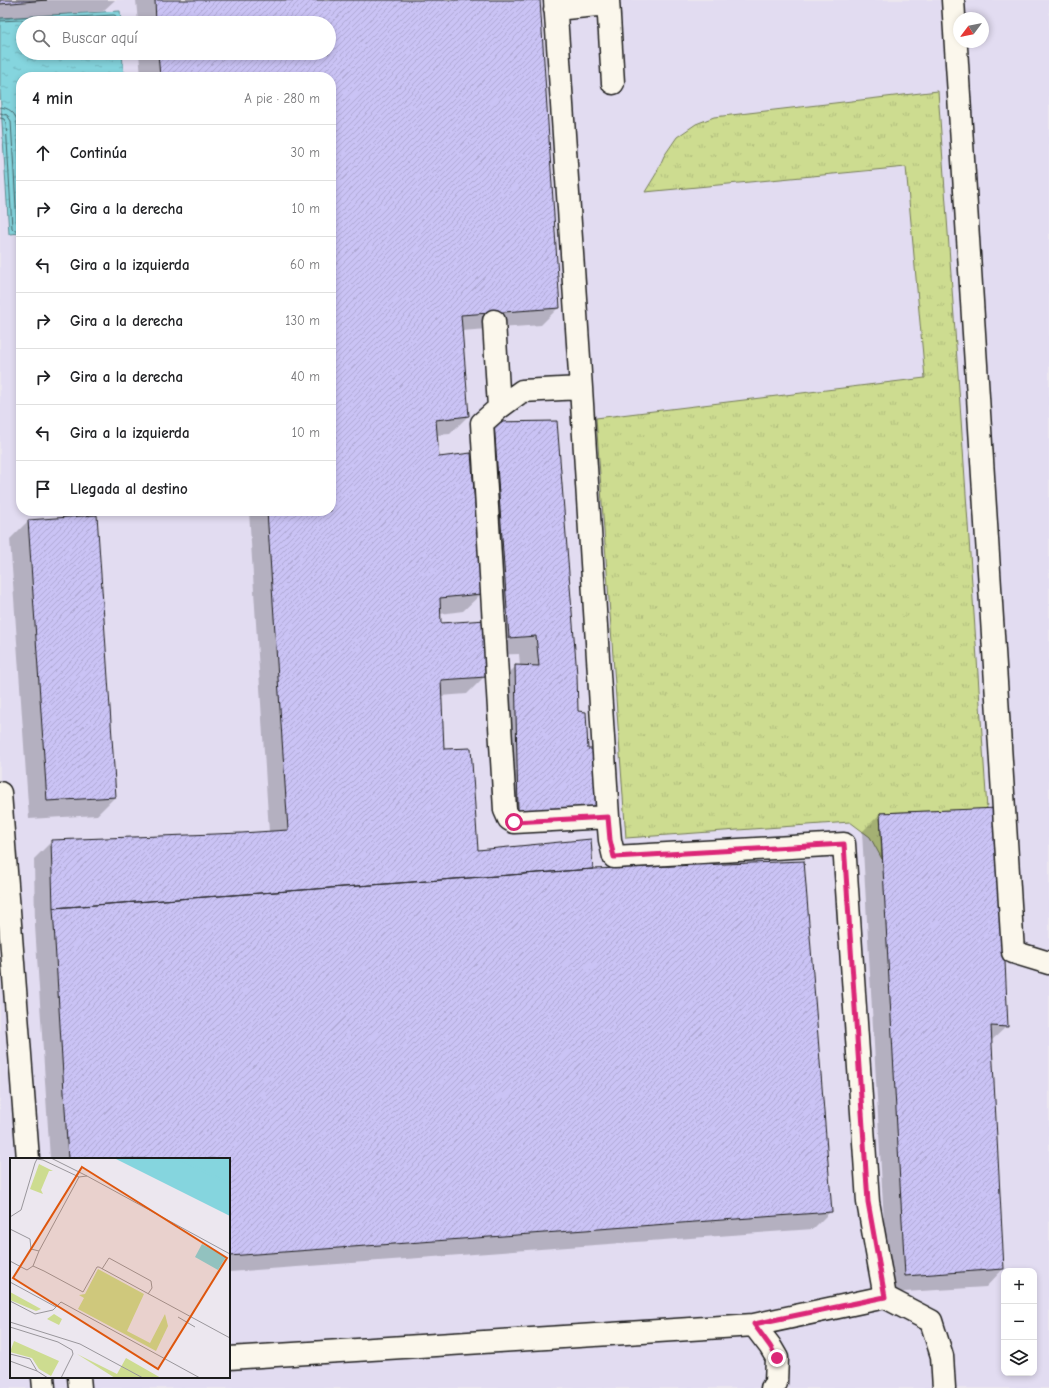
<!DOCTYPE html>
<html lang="es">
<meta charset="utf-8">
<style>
body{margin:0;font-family:"Comic Neue",sans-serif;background:#f6f6f6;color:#202124}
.controls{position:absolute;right:12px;bottom:12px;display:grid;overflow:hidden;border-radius:8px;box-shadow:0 2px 6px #0003}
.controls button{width:36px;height:36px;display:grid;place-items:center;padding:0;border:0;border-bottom:1px solid #e0e0e0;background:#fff;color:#202124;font:20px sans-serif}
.compass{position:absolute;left:953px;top:12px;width:36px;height:36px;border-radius:50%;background:#fff;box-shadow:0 2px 6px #0003;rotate:238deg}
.stop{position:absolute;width:12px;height:12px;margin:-9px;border:3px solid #db2777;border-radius:50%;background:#fff}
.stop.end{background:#db2777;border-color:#fff;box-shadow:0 1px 4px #0008}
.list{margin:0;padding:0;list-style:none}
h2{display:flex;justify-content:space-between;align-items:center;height:52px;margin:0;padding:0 16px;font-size:17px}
h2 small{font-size:13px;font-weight:400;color:#757577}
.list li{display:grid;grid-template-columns:26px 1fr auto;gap:12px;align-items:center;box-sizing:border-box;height:56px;padding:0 16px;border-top:1px solid #e0e0e0}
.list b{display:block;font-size:15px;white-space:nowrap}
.list em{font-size:13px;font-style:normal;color:#757577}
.icon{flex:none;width:22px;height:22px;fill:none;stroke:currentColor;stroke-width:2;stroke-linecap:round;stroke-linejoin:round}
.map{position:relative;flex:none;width:1049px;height:1388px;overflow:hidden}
.search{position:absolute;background:#fff;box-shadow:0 2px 6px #0003;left:16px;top:16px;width:320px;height:44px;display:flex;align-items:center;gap:10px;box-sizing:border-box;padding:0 14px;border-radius:22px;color:#757577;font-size:15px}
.panel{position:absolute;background:#fff;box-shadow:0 2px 6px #0003;left:16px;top:72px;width:320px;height:444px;border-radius:16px}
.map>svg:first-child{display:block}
.built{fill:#e2dcf1;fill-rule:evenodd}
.grass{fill:url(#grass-tufts);stroke:#747c56}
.water{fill:url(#water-ripples);stroke:#5b8b90}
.shadow{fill:#0003}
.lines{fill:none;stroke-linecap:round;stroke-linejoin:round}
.shore{stroke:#46666a;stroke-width:1}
.building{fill:url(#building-hatch);stroke:#1c1c1c}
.minor-casing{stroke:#1c1c1c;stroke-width:25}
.minor{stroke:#fbf7ec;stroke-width:22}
.route{stroke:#db2777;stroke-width:5}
.inset-river{fill:none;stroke:#85d5de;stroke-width:2}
.inset-road{fill:none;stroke:#99969b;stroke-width:1}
.view{fill:#de560d;fill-opacity:0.15;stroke:#de560d;stroke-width:2}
.inset-edge{fill:none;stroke:#1c1c1c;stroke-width:2}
</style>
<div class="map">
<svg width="1049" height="1388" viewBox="0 0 1049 1388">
<defs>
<pattern id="grass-tufts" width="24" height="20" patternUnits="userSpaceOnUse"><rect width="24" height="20" fill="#cddc90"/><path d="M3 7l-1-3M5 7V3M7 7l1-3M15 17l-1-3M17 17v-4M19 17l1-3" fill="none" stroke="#afbc7c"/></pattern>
<pattern id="water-ripples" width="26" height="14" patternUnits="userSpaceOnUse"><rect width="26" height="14" fill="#85d5de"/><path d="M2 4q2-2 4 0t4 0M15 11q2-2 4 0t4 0" fill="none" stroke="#72b6be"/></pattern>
<pattern id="building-hatch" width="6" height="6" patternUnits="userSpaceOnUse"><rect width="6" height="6" fill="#cac3f5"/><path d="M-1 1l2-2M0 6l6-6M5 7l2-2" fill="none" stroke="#ada7d1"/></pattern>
</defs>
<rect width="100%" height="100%" fill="#ece7ef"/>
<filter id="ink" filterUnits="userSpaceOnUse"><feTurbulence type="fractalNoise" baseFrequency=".025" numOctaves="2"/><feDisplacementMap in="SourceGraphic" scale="8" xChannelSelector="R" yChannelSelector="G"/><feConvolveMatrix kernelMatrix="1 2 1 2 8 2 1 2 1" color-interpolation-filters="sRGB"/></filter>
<g filter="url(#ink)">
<!-- built -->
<path class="built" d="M0 0H1049V1388H0ZM959 18H983V42H959ZM23 23H329V53H23ZM21 77H331V511H21ZM11 1159H229V1377H11ZM1004 1271H1034V1373H1004Z"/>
<!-- grass -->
<path class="grass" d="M938 91 958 374 987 809 880 813 882 859 870 837 850 822 626 838 596 418 925 378 906 167 645 192 656 174 664 156 677 137 696 124 714 117Z"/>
<!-- water -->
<path class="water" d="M120 11 121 23H23V53H122L124 77H21V233L9 234 0 90V18Z"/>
<!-- shadow -->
<path class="shadow" d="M0 0H115L103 11 0 20Z
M136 0H539L559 307 541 325 461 331 468 416 450 434 436 435 438 458 481 594 463 611 440 614V624L485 676 467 694 440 696 443 750 477 851 592 870 831 1211 813 1229 229 1272V1159H50L35 926 34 859 52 841 269 832 249 511H331V77H141L139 53H329V23H138Z
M494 423 577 711 587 750 598 806 580 824 501 828 498 684 516 666H520L519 654 491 655 476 441Z
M28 521 115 797 97 815 29 819 10 539Z
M880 814 1007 1026 990 1042 1003 1269 986 1287 888 1293 862 832Z"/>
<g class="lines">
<!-- shore -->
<path class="shore" d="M0 21 114 15 116 16 117 23
M62 23 110 20 112 23
M0 107C9 108 14 112 17 120L21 188
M0 113 7 115 11 121 17 223 18 224 21 225
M0 118 4 119 6 123 12 228 14 230H21"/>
</g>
<!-- building -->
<path class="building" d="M0 0H47L0 4Z
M155 0H540L560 308 461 315 469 416 436 420 439 457 471 453 482 594 440 598 441 623 486 620V677L441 680 444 749 471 748 478 850 591 839 593 869 53 908 51 840 242 833 288 830 267 511H331V77H160L158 53H329V23H156Z
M557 421 577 675 578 711 586 712 588 749H597L599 806 518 811 515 665 539 666 536 636 509 638 494 422Z
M97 515 116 797 47 801 28 520Z
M998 808 1008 1027 991 1026 1004 1269 905 1276 880 813Z
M804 861 832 1212 229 1256V1159H68L53 908 593 869Z"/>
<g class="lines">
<!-- minor casing -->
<g class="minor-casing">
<path id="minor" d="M555 0 581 388 608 817 610 840 614 857 844 844 868 1202 885 1297 931 1321 942 1356 944 1388
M608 0 613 83
M953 0 1013 952 1049 963
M555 9 608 4
M494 321 499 408
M581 388 522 391 499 408 482 423 505 810 509 819 514 822 608 817
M0 793 28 1159
M754 1325 885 1297
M229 1358 754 1325 770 1346 777 1358 776 1383 772 1388
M43 1377 44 1388
M79 1377 80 1388"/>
</g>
<!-- minor -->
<use href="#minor" class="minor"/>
</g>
</g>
<g class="lines" filter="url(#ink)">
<!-- route -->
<path class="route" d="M514 822 608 817 610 840 614 857 844 844 868 1202 885 1297 754 1324 770 1346 777 1358"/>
</g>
<!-- overview -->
<g transform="translate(10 1158)">
<rect width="220" height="220" fill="#ece7ef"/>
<path d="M29 6 43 13H39L31 32 33 36 20 31ZM88 111 134 136 117 173 140 185 155 156 158 168 146 193 68 151 74 140 69 137 75 136ZM0 134 31 151 26 153 0 142ZM44 156 52 161 49 167 37 161ZM4 183 49 203 41 218 29 211 22 200 0 194Z" fill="#cddc90"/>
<path d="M67 196 107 216 116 200 151 220H105Z" fill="#cddc90"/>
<path d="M104 0H220V58ZM192 86 216 99 208 112 185 99Z" fill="#85d5de"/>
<path class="inset-river" d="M167 0 220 26"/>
<path class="inset-road" d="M41 0 77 18M0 59 11 52 25 5 27 1 33 2 69 19 77 18 220 96M0 71 20 81 21 91 29 93 69 19M0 103 13 110 17 112 23 108 34 113 73 134 87 109H89L220 180M23 108 29 93M92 111 99 100 141 123 142 130 138 136M0 124 46 149M0 143 25 156 43 152 51 144 190 220M168 159 185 169M0 164 70 186 133 220M0 169 48 184 62 192 63 196 51 220M0 196 20 201 27 213 38 220M0 203 27 213"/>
<path class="view" d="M72 9 217 100 148 211 3 120Z"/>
<rect width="220" height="220" class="inset-edge"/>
</g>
</svg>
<div class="controls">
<button>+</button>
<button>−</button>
<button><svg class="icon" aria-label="layers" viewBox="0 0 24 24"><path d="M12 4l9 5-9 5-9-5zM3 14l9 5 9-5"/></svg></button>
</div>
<svg class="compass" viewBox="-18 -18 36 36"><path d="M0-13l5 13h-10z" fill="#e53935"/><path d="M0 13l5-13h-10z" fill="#757577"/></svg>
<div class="stop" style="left:514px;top:822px"></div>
<div class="stop end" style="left:777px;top:1358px"></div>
<div class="search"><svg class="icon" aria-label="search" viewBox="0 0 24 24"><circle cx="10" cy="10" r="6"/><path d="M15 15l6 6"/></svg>Buscar aquí</div>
<section class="panel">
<h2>4 min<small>A pie · 280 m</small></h2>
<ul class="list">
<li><svg class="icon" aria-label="ahead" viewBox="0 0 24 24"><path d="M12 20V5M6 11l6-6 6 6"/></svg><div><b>Continúa</b></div><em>30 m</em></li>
<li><svg class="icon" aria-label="right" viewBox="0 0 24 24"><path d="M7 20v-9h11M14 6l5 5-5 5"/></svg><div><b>Gira a la derecha</b></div><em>10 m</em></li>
<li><svg class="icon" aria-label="left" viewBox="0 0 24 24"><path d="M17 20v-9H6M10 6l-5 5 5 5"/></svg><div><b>Gira a la izquierda</b></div><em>60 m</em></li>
<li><svg class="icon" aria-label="right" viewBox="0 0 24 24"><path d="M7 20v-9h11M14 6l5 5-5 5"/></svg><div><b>Gira a la derecha</b></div><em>130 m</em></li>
<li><svg class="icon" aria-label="right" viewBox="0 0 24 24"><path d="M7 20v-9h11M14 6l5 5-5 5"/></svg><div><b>Gira a la derecha</b></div><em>40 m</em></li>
<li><svg class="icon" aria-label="left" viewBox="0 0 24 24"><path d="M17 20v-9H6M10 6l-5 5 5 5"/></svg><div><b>Gira a la izquierda</b></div><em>10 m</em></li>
<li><svg class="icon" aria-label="arrive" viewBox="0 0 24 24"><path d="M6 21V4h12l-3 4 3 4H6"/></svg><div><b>Llegada al destino</b></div></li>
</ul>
</section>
</div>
